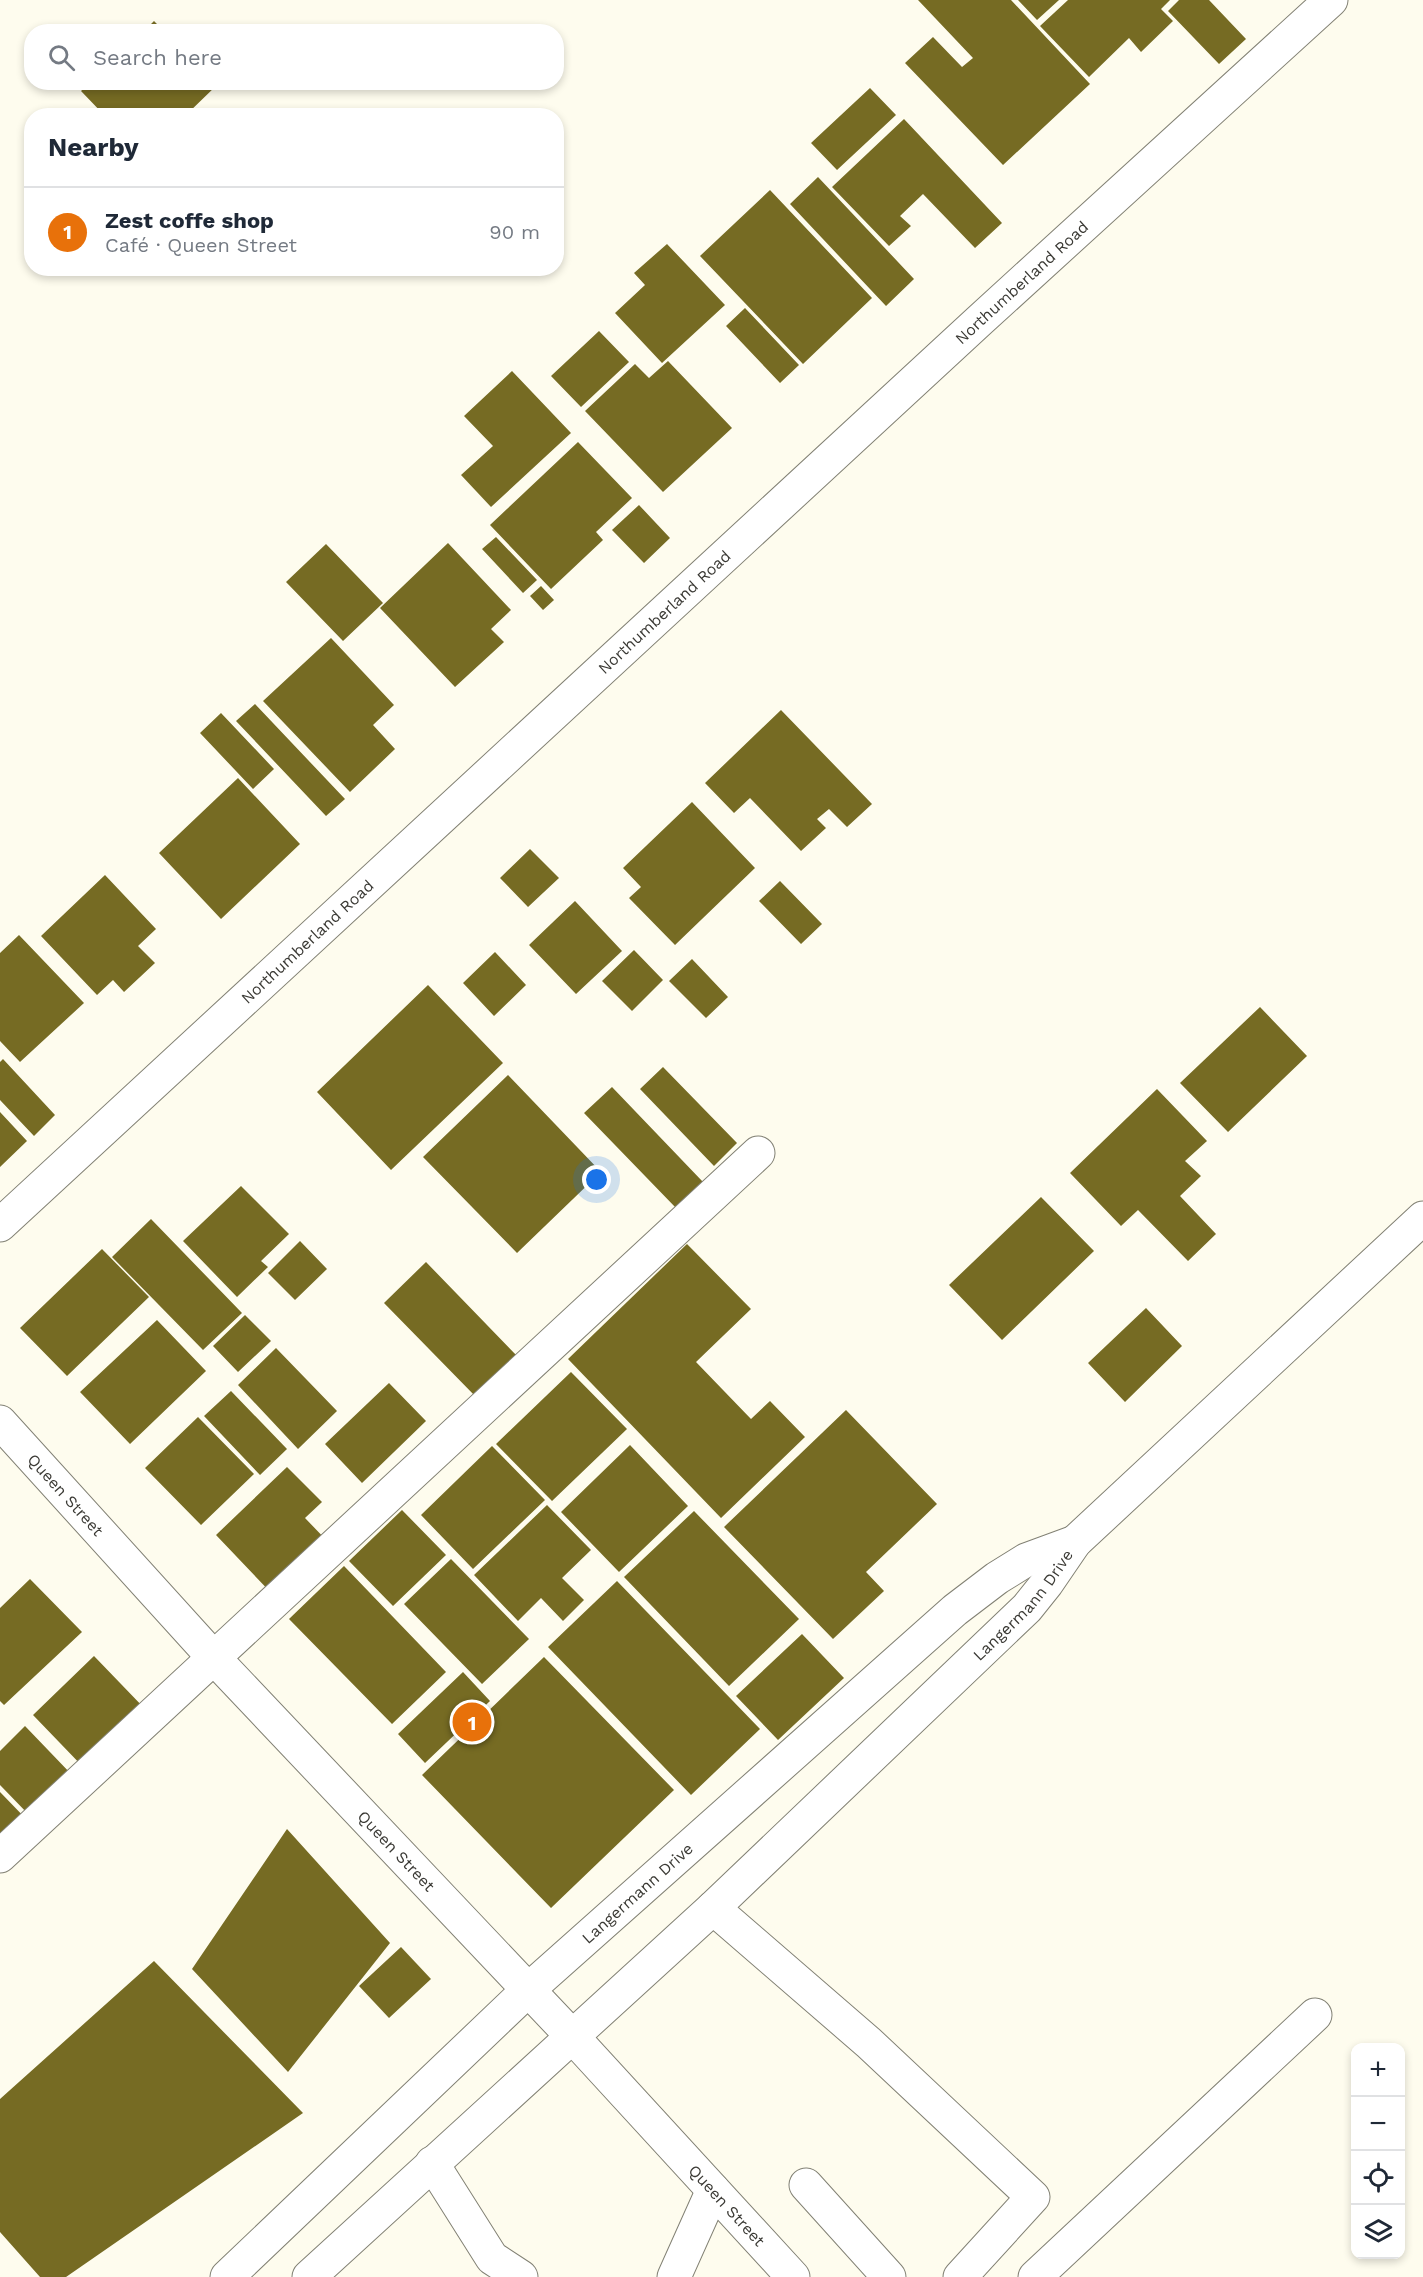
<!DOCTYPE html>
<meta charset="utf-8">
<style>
body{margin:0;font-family:"Work Sans",sans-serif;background:#f6f6f7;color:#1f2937}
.controls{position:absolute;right:18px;bottom:18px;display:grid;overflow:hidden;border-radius:12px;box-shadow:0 3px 9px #0003}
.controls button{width:54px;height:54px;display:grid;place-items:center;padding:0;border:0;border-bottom:2px solid #e0e1e3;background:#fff;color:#1f2937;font:30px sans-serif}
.you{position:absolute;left:597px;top:1180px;width:21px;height:21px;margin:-15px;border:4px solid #fff;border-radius:50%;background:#1a73e8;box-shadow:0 0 0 9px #1a73e833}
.badge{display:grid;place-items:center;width:39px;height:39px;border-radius:50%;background:#2563eb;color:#fff;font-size:20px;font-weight:700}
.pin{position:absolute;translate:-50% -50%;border:3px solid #fff;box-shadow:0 2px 6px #0006}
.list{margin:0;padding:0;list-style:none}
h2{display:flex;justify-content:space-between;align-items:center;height:78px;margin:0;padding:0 24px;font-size:26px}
h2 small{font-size:20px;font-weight:400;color:#747a83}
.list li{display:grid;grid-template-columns:39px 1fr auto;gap:18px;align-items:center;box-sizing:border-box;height:90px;padding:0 24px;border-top:2px solid #e0e1e3}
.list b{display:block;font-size:22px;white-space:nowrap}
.list p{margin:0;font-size:20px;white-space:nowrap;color:#747a83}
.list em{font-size:20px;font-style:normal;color:#747a83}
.icon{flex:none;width:33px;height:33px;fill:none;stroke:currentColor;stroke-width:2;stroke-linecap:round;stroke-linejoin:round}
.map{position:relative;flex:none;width:1423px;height:2277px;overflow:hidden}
.search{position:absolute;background:#fff;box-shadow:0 3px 9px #0003;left:24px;top:24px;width:540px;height:66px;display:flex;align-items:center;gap:15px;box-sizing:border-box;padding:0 21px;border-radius:24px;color:#747a83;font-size:22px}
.panel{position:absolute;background:#fff;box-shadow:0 3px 9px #0003;left:24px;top:108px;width:540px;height:168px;border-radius:24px}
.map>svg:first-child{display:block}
.building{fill:#766b23}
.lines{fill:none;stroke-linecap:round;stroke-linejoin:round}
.minor-casing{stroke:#828174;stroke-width:35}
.major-casing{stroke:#828174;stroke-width:35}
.minor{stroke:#fff;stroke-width:33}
.major{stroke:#fff;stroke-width:33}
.labels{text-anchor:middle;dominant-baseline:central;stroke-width:6;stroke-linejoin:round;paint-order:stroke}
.street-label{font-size:16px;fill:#3b3a35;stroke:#fff}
</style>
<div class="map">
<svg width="1423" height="2277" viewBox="0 0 1423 2277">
<rect width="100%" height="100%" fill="#fefcee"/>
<!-- building -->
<path class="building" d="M918 0H1011L1090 84 1003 165 905 63 933 37 962 67 973 58Z
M1018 0H1059L1037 20Z
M1068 0H1170L1161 9 1173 21 1141 52 1129 38 1089 77 1040 26Z
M1179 0H1209L1246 39 1219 64 1168 11Z
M154 21 165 32H143Z
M90 82H214L217 85 185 116H105L81 91Z
M870 88 896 115 837 170 811 143Z
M904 119 1002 223 975 248 923 194 900 216 911 226 889 246 832 187Z
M818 177 914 279 886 306 790 204Z
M770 190 872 298 803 364 700 256Z
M667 244 725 305 662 363 615 313 645 285 634 273Z
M745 308 799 365 780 383 726 326Z
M599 331 629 362 581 407 551 376Z
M668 361 732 428 663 492 585 411 635 364 649 378Z
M512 371 571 433 491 507 461 475 493 446 464 416Z
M578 442 632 498 596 532 603 540 551 589 490 525Z
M639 505 670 538 644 563 612 530Z
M496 537 537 580 523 593 482 549Z
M448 543 511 610 491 629 504 642 455 687 380 608Z
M326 544 383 603 343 641 286 582Z
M541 586 554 600 543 610 530 596Z
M331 638 394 705 373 725 395 749 350 792 263 701Z
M255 704 345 799 326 816 236 721Z
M781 710 872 804 847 827 829 809 817 819 826 828 801 851 750 798 734 813 705 783Z
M221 713 274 769 253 789 200 733Z
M238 778 300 844 221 919 159 853Z
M692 802 755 868 675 945 629 898 641 887 623 868Z
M530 849 559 878 528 907 500 878Z
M105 875 156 929 138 946 155 963 124 992 113 980 97 995 41 936Z
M780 881 822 924 801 944 759 901Z
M575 901 622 951 576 994 529 945Z
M19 935 84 1003 20 1062 0 1041V953Z
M634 950 663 980 632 1011 602 981Z
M495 952 526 985 494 1016 463 983Z
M692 959 728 997 706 1018 669 981Z
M428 985 503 1063 391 1170 317 1092Z
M1260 1007 1307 1056 1228 1132 1180 1083Z
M3 1059 55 1115 34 1136 0 1100V1062Z
M663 1067 737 1143 714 1166 640 1089Z
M508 1075 601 1172 517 1253 423 1157Z
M612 1087 703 1182 676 1208 584 1113Z
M1157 1089 1207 1141 1185 1161 1201 1176 1180 1196 1216 1234 1188 1261 1138 1210 1121 1226 1070 1173Z
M0 1112 27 1141 0 1167Z
M241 1186 289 1234 261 1261 268 1267 237 1297 183 1241Z
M1041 1197 1094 1251 1002 1340 949 1285Z
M151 1219 242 1313 203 1350 112 1257Z
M300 1241 327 1269 295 1300 268 1273Z
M687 1244 751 1309 696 1362 751 1419 770 1401 805 1437 721 1518 568 1359Z
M102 1249 149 1297 67 1376 20 1328Z
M426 1262 518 1357 476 1397 384 1303Z
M1146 1308 1182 1346 1125 1402 1088 1363Z
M245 1315 271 1341 238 1372 213 1346Z
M157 1320 206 1371 130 1444 80 1392Z
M276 1348 337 1411 298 1449 238 1385Z
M571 1372 627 1429 552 1501 496 1444Z
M389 1383 426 1421 362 1483 325 1444Z
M231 1391 287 1449 260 1475 204 1416Z
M846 1410 937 1504 866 1572 884 1591 833 1639 724 1527Z
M198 1417 254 1474 201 1525 145 1468Z
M630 1445 688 1506 619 1572 561 1512Z
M492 1446 545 1500 473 1569 421 1515Z
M287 1467 322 1502 305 1518 331 1545 276 1598 216 1535Z
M547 1505 591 1550 562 1578 584 1600 563 1621 541 1598 518 1621 474 1575Z
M402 1510 446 1555 393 1606 349 1561Z
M694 1511 799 1619 729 1686 624 1577Z
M451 1559 529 1639 482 1684 404 1604Z
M344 1566 446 1672 392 1724 289 1619Z
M30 1579 82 1632 4 1705 0 1701V1608Z
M617 1581 760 1729 691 1795 548 1647Z
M802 1634 844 1678 778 1740 736 1696Z
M94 1656 147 1711 86 1770 33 1715Z
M544 1657 674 1790 551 1908 422 1775Z
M463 1672 490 1701 425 1763 398 1734Z
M25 1726 73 1776 31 1817 0 1785V1751Z
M0 1792 31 1824 0 1854Z
M287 1829 390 1943 288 2072 192 1969Z
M401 1947 431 1979 389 2018 359 1986Z
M154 1961 303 2113 66 2277H40L0 2232V2099Z"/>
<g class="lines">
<!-- minor casing -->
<g class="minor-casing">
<g id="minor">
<path id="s1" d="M0 1225 979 321 1331 0"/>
<path d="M0 1856 758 1153"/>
<path d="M713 1908 869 2043 1033 2197 960 2277"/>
<path id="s2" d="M571 2035 793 2277"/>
<path d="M432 2163 492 2258 521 2277"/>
<path d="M806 2185 889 2277"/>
<path d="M674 2277 713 2190"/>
<path d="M1035 2277 1315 2015"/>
</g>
</g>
<!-- major casing -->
<g class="major-casing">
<g id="major">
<path id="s3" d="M0 1422 214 1658 571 2035"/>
<path id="s4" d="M227 2277 528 1990 955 1610 997 1578 1026 1560 1075 1542"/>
<path id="s5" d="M309 2277 713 1908 1027 1608 1047 1583 1075 1542 1423 1218"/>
</g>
</g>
<!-- minor -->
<use href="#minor" class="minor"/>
<!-- major -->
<use href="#major" class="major"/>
</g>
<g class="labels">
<!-- street labels -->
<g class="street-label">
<text stroke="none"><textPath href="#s1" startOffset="1390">Northumberland Road</textPath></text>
<text stroke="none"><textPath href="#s1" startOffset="904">Northumberland Road</textPath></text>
<text stroke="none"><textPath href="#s1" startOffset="418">Northumberland Road</textPath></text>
<text stroke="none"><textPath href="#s3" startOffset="98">Queen Street</textPath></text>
<text stroke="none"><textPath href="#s5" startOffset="981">Langermann Drive</textPath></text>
<text stroke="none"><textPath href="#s3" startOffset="584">Queen Street</textPath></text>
<text stroke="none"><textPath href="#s4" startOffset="562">Langermann Drive</textPath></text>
<text stroke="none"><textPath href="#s2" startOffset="231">Queen Street</textPath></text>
</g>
</g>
</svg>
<div class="controls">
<button>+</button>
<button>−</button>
<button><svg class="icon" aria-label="locate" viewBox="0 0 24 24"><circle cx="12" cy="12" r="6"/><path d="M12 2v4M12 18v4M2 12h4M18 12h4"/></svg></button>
<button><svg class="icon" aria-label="layers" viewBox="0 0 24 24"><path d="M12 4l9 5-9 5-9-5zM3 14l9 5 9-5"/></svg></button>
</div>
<div class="you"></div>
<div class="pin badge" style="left:472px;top:1722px;background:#e8710a">1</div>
<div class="search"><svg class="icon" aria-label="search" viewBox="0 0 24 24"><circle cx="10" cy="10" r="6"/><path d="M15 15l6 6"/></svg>Search here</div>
<section class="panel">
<h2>Nearby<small></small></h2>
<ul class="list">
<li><span class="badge" style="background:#e8710a">1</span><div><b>Zest coffe shop</b><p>Café · Queen Street</p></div><em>90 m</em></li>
</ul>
</section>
</div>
